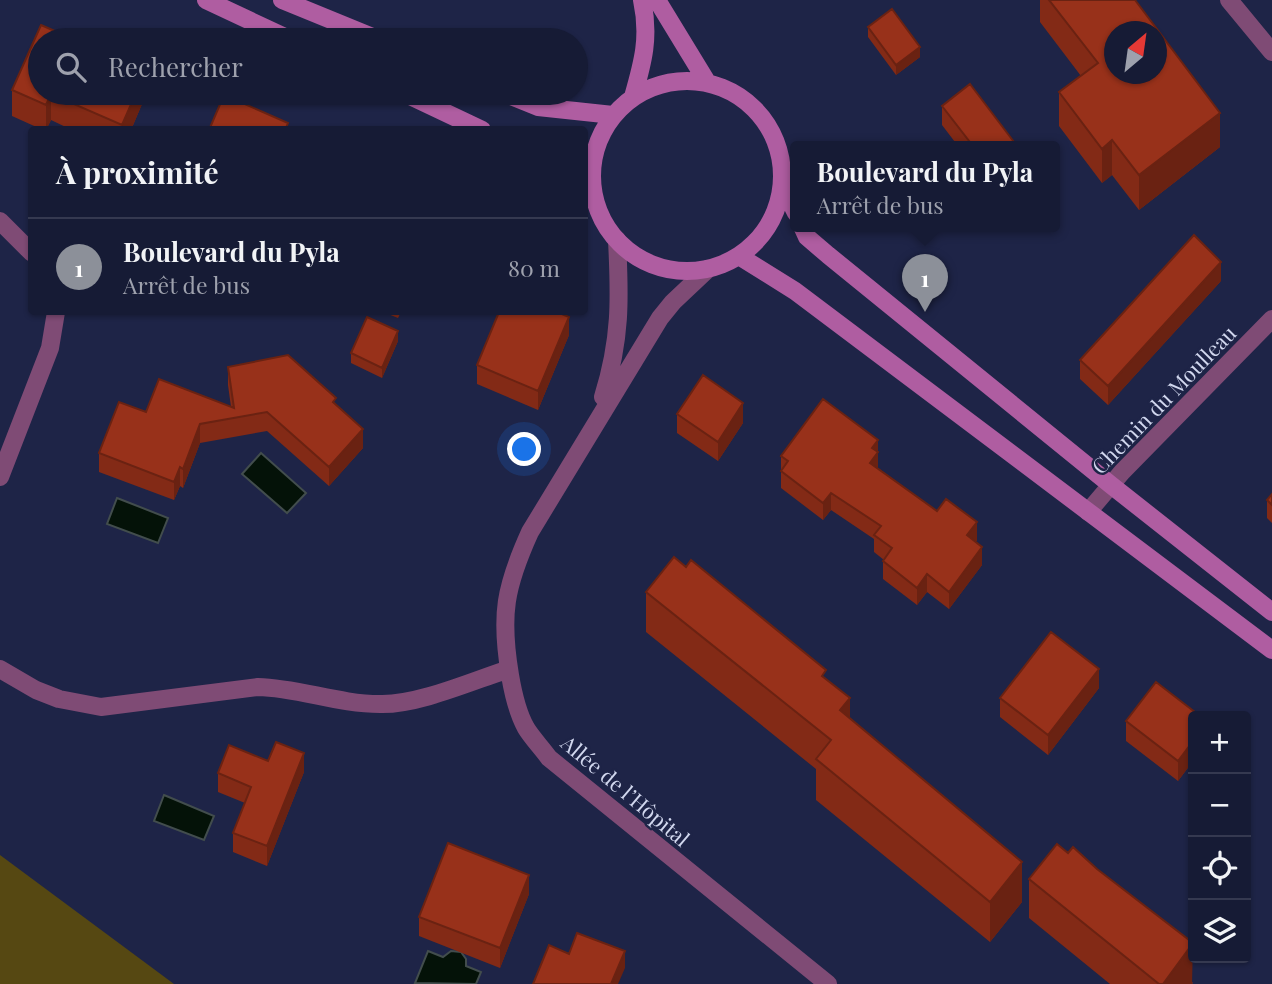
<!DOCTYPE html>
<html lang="fr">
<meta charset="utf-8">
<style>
body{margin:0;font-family:"Playfair Display",serif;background:#232841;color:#f1f3f6}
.controls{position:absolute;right:21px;bottom:21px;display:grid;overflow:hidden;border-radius:7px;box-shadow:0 2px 5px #0004}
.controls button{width:63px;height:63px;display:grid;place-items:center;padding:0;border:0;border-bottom:2px solid #353950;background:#161b35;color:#f1f3f6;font:35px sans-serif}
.compass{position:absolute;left:1104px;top:21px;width:63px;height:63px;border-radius:50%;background:#161b35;box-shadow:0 2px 5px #0004;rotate:29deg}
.you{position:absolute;left:525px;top:450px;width:24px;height:24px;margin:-18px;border:5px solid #fff;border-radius:50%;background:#1a73e8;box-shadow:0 0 0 10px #1a73e833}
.badge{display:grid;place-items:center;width:46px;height:46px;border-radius:50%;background:#8c9099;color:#fff;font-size:23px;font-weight:700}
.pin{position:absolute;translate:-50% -58px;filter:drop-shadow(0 2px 4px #0008)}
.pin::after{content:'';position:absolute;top:37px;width:24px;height:21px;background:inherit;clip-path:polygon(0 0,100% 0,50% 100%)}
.popup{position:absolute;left:790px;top:141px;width:270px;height:91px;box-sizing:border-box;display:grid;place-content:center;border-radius:7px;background:#161b35;filter:drop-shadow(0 2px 5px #0005);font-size:23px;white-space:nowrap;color:#9ea1ad}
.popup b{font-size:26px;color:#f1f3f6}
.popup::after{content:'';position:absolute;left:50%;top:100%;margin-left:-14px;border:14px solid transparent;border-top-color:#161b35}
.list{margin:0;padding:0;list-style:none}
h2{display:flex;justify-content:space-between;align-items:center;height:91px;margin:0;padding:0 28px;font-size:30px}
h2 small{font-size:23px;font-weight:400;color:#9ea1ad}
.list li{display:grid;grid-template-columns:46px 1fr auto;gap:21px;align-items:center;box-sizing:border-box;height:98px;padding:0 28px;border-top:2px solid #353950}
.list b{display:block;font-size:26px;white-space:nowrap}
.list p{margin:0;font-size:23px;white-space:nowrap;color:#9ea1ad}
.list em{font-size:23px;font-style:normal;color:#9ea1ad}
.icon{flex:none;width:38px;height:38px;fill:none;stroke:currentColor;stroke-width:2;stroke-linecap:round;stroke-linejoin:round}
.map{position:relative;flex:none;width:1272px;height:984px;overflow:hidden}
.search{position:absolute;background:#161b35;box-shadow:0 2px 5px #0004;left:28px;top:28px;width:560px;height:77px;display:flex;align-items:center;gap:18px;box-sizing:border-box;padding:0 24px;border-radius:38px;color:#9ea1ad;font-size:26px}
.panel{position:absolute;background:#161b35;box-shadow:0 2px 5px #0004;left:28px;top:126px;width:560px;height:189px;border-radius:7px}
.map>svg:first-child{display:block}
.green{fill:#564812}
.water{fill:#041208;stroke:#424d4d;stroke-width:2}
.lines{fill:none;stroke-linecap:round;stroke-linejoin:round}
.street{stroke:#7f4b75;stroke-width:18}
.secondary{stroke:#af5da1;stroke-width:18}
.wall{fill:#832a16}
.shaded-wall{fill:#6a2212}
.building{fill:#98311a;stroke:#6a2212;stroke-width:2;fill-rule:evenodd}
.labels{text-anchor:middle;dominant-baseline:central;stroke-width:5;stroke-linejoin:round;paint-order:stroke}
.street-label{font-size:21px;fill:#d1d7ee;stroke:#1e2447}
</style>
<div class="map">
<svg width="1272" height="984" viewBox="0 0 1272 984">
<rect width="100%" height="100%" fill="#1e2447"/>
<!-- green -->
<path class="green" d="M0 855 174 984H0Z"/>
<!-- water -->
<path class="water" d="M261 453 306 493 287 513 242 474Z
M117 498 168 518 158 543 107 524Z
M164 795 214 816 204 840 154 821Z
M428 951 443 957 451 951 461 952 466 959V966L481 972 476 984 415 983Z"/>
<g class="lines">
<!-- street -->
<path class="street" d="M1229 0 1272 52
M0 221 32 253
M708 269 673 302 660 318 530 532C505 587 500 615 510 675 513 693 517 712 526 728 532 738 542 748 549 758L828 984
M603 397C621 339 620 299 617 240
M0 477 50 348 56 312
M1088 512 1122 472 1272 319
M0 669 36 690 59 699 101 707 258 687C299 688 338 704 380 704 418 705 472 681 509 669"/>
<!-- secondary -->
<path class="secondary" d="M206 0 291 40
M282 0 380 40
M657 0 707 82
M592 176a95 95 0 1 1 190 0a95 95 0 1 1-190 0Z
M404 93 482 130
M504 93 538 107 613 115
M633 97C643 62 650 37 642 0
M782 185 796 213
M802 226 807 237 828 255 1111 485 1272 612
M739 256 795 291 1272 650"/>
</g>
<!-- wall -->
<path class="wall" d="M1040 0H1135L1220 147 1139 210 1112 175 1102 183 1059 126V92L1081 76 1040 22Z
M41 25 66 36 68 30 91 40H40V93H145V97L131 130H72L51 120 46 130H43L12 116V90Z
M868 27 920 57 896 75 868 37Z
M942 106 1014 146H958L942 125Z
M1221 281 1108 405 1080 379V360Z
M383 312H401L398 318Z
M569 335 538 410 477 384V365Z
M398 341 382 378 351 363V353Z
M228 367 336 405 363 448 329 486 267 431 200 443 183 488 180 486 174 500 99 472V453L231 407 228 385Z
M677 414 743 423 718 461 677 433Z
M781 456 878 458V468L977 540 975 542 982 565 949 609 927 592 917 605 883 579V561L884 560 874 552V539L831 510 823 520 781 488Z
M1272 494V523L1267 518V500Z
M646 592 826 679 850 718 1022 902 990 942 816 800V769L646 632Z
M1099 688 1048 755 1000 717V698Z
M1193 716V761L1178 781 1126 741V721Z
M268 761 304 772 267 866 233 852V833L245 803 218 792V773Z
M1068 853 1097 869 1193 983 1192 984H1110L1029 918V879Z
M529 894 500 968 419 936V917Z"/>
<!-- shaded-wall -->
<path class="shaded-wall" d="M920 47V57L896 75V65Z
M136 93H145V97L131 130H122V125Z
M51 94V120L46 130V105Z
M1220 113V147L1139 210V175Z
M1112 140V175L1102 183V149Z
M1221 262V281L1108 405V386Z
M569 317V335L538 410V391Z
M398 331V341L382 378V368Z
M743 403V423L718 461V442Z
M200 424V443L183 488V469Z
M363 429V448L329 486V467Z
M878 440V470L870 463 872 448Z
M180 467V486L174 500V482Z
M831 493V510L823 520V503Z
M977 522V540L967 553V535Z
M982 547V565L949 609V592Z
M927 574V592L917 605V588Z
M1099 669V688L1048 755V735Z
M850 698V738L840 710Z
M1193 741V761L1178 781V761Z
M304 753V772L267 866V846Z
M1022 862V902L990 942V902Z
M529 875V894L500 968V948Z
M1193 943 1192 984H1163Z
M625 951V968L618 984H611Z"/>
<!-- building -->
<path class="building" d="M1049 0H1135L1220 113 1139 175 1112 140 1102 149 1059 92 1098 63ZM1115 32H1157V74H1115Z
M892 9 920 47 896 65 868 27Z
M41 25 66 36 68 30 91 40H40V93H136L122 125 51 94 46 105 12 90Z
M970 84 1014 142 1009 146H973L942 106Z
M224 95 288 123 286 128 290 130H209Z
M1194 235 1221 262 1108 386 1080 360Z
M499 312H557L569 317 538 391 477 365Z
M367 317 398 331 382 368 351 353Z
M288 355 336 398 333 402 363 429 329 467 267 412 200 424 183 469 180 467 174 482 99 453 119 402 146 412 159 379 234 408 228 367Z
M703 375 743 403 718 442 677 414Z
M823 399 878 440 872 448 878 452 870 463 937 511 946 499 977 522 967 535 982 547 949 592 927 574 917 588 883 561 892 548 874 535 881 526 831 493 823 503 781 471 788 461 781 456Z
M1272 494V505L1267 500Z
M674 557 686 567 691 560 826 670 822 676 850 698 840 710 1022 862 990 902 816 759 831 740 646 592Z
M1051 632 1099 669 1048 735 1000 698Z
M1156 682 1200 716H1193V741L1178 761 1126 721Z
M276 742 304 753 267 846 233 833 251 787 218 773 229 745 268 761Z
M448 843 529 875 500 948 419 917Z
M1057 844 1068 853 1073 847 1097 869 1193 943 1163 984H1159L1029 879Z
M577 933 625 951 611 984H533L549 945 569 954Z"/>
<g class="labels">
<!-- street labels -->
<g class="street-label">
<text transform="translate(1163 399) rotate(-46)">Chemin du Moulleau</text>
<text transform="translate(626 790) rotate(40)">Allée de l’Hôpital</text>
</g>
</g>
</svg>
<div class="controls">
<button>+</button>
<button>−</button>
<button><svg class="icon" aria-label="locate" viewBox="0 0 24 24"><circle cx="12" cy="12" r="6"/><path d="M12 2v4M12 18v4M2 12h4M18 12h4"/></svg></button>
<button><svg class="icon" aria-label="layers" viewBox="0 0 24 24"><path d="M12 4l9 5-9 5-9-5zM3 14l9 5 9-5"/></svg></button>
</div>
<svg class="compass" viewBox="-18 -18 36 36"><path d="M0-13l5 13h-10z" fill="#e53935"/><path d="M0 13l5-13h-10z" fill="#9ea1ad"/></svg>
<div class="you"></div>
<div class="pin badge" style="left:925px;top:312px">1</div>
<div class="popup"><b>Boulevard du Pyla</b>Arrêt de bus</div>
<div class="search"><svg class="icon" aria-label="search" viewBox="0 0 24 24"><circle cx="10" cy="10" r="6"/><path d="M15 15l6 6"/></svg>Rechercher</div>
<section class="panel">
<h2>À proximité<small></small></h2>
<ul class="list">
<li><span class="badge">1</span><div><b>Boulevard du Pyla</b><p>Arrêt de bus</p></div><em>80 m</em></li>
</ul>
</section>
</div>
